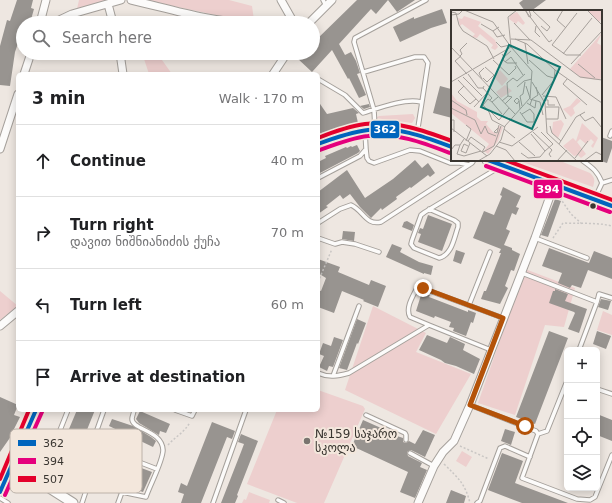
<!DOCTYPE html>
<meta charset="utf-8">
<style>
body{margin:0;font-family:"DejaVu Sans","Noto Sans Georgian",sans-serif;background:#f2f2f2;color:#202124}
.controls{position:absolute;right:12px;bottom:12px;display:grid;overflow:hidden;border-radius:6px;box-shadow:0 2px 10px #0003}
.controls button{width:36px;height:36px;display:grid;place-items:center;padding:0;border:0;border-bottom:1px solid #e0e0e0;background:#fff;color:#202124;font:20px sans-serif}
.stop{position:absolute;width:12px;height:12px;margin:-9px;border:3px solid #b45309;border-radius:50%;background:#fff}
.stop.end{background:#b45309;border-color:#fff;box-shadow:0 1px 4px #0008}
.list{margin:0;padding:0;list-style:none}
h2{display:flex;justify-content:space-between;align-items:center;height:52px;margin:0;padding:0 16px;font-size:17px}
h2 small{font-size:13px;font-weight:400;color:#757577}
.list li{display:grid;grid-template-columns:26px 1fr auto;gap:12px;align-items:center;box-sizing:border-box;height:72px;padding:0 16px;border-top:1px solid #e0e0e0}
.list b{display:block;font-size:15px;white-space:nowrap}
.list p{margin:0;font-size:13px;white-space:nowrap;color:#757577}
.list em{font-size:13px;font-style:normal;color:#757577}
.icon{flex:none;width:22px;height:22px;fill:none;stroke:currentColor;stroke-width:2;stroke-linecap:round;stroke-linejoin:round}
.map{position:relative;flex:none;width:612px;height:503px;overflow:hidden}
.search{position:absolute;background:#fff;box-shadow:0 2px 10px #0003;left:16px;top:16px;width:304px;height:44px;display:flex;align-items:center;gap:10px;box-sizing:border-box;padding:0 14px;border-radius:22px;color:#757577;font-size:15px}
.panel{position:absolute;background:#fff;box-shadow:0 2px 10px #0003;left:16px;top:72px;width:304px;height:340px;border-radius:6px}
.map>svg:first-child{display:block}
.green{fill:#edcfce}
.building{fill:#989490}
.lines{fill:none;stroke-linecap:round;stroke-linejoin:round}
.service-casing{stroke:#a5a09b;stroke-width:5.5}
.minor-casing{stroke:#a5a09b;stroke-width:9}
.tertiary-casing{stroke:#a5a09b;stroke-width:11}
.secondary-casing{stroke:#a5a09b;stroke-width:13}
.path{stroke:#c9c6c4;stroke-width:1.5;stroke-dasharray:2 2;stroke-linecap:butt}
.service{stroke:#fcfbfa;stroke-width:3.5}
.minor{stroke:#fcfbfa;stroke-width:7}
.tertiary{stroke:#fcfbfa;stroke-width:9}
.secondary{stroke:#fcfbfa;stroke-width:11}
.bus-1-casing{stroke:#f3e7dc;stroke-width:7}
.bus-2-casing{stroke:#f3e7dc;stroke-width:7}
.bus-3-casing{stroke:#f3e7dc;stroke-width:7}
.bus-1{stroke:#0065bd;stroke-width:4}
.bus-2{stroke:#e5007d;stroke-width:4}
.bus-3{stroke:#e4002b;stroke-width:4}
.route{stroke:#b45309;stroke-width:5}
.bus-dot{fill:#3a3631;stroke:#f3e7dc;stroke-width:1.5}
.poi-dot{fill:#79746f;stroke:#f3e7dc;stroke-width:1.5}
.labels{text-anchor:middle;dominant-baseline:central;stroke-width:4;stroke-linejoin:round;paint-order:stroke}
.poi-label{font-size:12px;fill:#3a3631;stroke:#f3e7dc;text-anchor:start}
.inset-road{fill:none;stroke:#a6a09b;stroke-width:1}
.view{fill:#0f766e;fill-opacity:0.15;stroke:#0f766e;stroke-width:2}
.inset-edge{fill:none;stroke:#3a3631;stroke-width:2}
.key{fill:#f3e7dc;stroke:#bcb2a9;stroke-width:1}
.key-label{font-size:11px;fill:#3a3631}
.line-badge{stroke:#f3e7dc;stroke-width:1.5}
.badge-label{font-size:11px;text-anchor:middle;font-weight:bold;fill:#fff}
</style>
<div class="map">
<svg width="612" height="503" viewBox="0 0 612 503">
<rect width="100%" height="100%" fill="#eee7e1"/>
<!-- green -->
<path class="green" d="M79 0H110L77 9Z
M144 0H229L252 6 254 20 235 19Z
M187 15 207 19 206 23H185Z
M142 53H157L172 74H149Z
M413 114 415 118 412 123 375 118 379 116Z
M517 160H558L590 173C595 178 595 180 593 187Z
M525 269 575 288 564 327 545 325 515 415 478 403Z
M0 291 18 306 0 320Z
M373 306 426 333 416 352 471 374 436 434 345 390Z
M603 311 612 315V335L597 330Z
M318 390 363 406 365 409 324 503H297L247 484 277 410H318Z
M462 451 472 457 466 467 456 461Z
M249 492 270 500 269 503H242L244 499 246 500Z"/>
<!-- building -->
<path class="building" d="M17 0H33L31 8 34 9 30 23H23V29L15 52 10 86 0 85V46L7 20 10 21Z
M357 0H415L397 12 388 0 376 14 371 9 339 44 345 55 351 52 356 61 360 73 357 74 366 95 359 98 349 78 348 79 332 50 312 72 297 58 303 53H313V43Z
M523 0H546L531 11H525L519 3Z
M442 9 447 23 431 28 400 42 393 27 414 17V19Z
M440 86 451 89 452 93V118L433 113Z
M318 101 327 114 353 108 359 113 356 114 358 123 318 134Z
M369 104 370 107 364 109 360 106Z
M601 137 612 141V148L607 163 601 161Z
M357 145 360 151 358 153 318 174V162L326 158 325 156 346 147 347 148 351 146 352 147Z
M415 160 422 168 428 163 435 173 430 177 428 175 411 188 410 187 396 197 397 199 382 210 381 208 371 218 360 207 350 194 343 199 340 195 326 206 328 207 318 214V192L347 170 365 198 393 179Z
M503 187 521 196 516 207 519 208 516 215 512 213 506 229 510 231 504 245 512 248V250L520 254 514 271 511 270 505 286 508 288 500 304 481 299 484 291H486L501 253H499L501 249 473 238 484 211 494 215 502 196 500 195Z
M555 199 561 201 548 237 541 235Z
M428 215 452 224 442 251 418 242 421 234 418 233 420 228 423 229Z
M407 221 414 225 412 231 402 227 404 222Z
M343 231 355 232 354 241 342 239Z
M392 244 402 248 400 252 419 262 433 266 431 275 424 273V274L386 257Z
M549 248 589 263 594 251 612 258V279L588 270 581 288 572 285 570 288 558 283 562 273 542 266Z
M456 250 465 253 461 264 453 261Z
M318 259 340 267 338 272 369 285 371 280 386 286 378 307 363 301 364 300 342 291 334 313 318 307V290L321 291 326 278 318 273Z
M555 289 568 294 565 301 587 309 579 333 568 329 575 313 574 312 549 303 553 291H555Z
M422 292 430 295 429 297 468 312V310L476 313 473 323 471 322 466 336 453 331 454 328 449 327 451 322 435 316 434 318 416 311Z
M601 299 611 301 608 310 598 307Z
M357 319 366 323 358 344 357 343 347 370 339 368Z
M549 331 568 338 535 424 516 417Z
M597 331 611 336 606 349 593 344Z
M427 335 447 343 450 337 465 344 463 350 480 359 474 374 456 366 445 363 441 360 419 350Z
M334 337 343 340 333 367 329 366 327 371 319 367 324 356 319 354 323 343 331 346Z
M0 397 18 405 14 415 20 417 13 431 14 432 0 452Z
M77 410H95L80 447 136 468V466L152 472 143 492 128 487 129 483 58 455Z
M140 411 170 424 166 433 160 431 159 435 139 423 136 419Z
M597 414 612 420V441L597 435Z
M112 419 133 426 151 437 156 441 153 447 109 426Z
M363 420 381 428 380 430 396 437 397 436 403 438V442L406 443 409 441 415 444 423 430 435 435 425 457 411 450 407 452 408 456 422 463 420 467 427 470 415 498 400 492 408 472 352 446Z
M212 422 235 431 232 439 227 437 201 503H181L184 494 178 492 181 483 187 486Z
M505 429 515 432 511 445 501 441Z
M241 434 258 441 237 495 238 496 235 503H221L241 452 244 444 238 442Z
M502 453 523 461 515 483 568 503H522L488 490Z
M451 490 466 496 464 503H446Z"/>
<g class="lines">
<!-- service casing -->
<g class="service-casing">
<path id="service" d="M323 0 326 6
M181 23 184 13
M364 72 415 57H424L428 63 417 134
M318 79 345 95 363 113C379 108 405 98 421 102
M375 128 374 110 354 42 355 38 426 0
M610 136 612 131
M366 149 367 158 369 161 374 163 410 150 420 151 450 163H460L469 165
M583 161C593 168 598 172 602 183
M513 168 516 160
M318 178 360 156 366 149 365 131
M595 198 602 183 612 180
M429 209 454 220 458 223V227C454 238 452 255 439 258L414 248 411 244 412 240 421 215 425 212 493 171 496 164
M318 223 340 209 351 205C363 210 366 226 381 222L472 163 474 160
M318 238 335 244 342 242 355 244 379 252
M535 238 587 258
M522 273 597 302 599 294 612 298
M469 305 490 252
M429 325 410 317C405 308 413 296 417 288L419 287 503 318
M579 350 597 302
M318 373C329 378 338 376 349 373L429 325 491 350
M333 376 359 306
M597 389 612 394
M470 405 536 431 538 434 522 478 577 499 590 500 595 497 612 455
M104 410 92 444 157 469
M175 410 192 416 195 410
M366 415 405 433 406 435V440
M538 434 547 431 567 381
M410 453 434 466
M48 462 122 492 118 503
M40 481 68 410
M122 492 146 497C150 485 163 461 163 450 162 430 132 430 132 419 132 416 134 413 134 410
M0 498 8 503
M278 500 284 503
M82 503 90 479
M213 503 246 410
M477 503 480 501 500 448 505 446 530 457"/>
</g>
<!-- minor casing -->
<g class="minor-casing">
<path id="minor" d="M131 0C170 9 211 22 251 23
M281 0 294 23
M108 4 113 23
M40 23 46 0
M53 23 72 14 121 0
M309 23 332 0
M120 53 123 74
M24 74 31 53
M273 74 287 53
M0 149 18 94
M0 326 18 311
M0 492 8 477
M418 503 434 466 443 452 454 441 470 405 535 238 554 185"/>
</g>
<!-- tertiary casing -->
<g class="tertiary-casing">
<path id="tertiary" d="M8 476 22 474 32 477 73 503"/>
</g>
<!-- secondary casing -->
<g class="secondary-casing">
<path id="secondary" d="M318 144C336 138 355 130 374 129 401 128 427 138 452 147
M488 160 612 206
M0 480 8 476 36 410"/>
</g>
<!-- path -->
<path class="path" d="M560 198 571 214 582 224
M553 238 563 223C580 224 595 222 612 226
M318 282 332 249
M168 445C176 436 185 432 190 422
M460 446 489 459
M444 464C458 478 465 483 470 503"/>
<!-- service -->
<use href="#service" class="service"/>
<!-- minor -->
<use href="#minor" class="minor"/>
<!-- tertiary -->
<use href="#tertiary" class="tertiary"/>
<!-- secondary -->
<use href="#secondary" class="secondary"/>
<!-- bus-1 casing -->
<g class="bus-1-casing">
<path id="bus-1" d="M318 144C334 138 351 132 368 130 397 126 425 137 452 147
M488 160 612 206
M0 492 36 410"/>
</g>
<!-- bus-2 casing -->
<g class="bus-2-casing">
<path id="bus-2" d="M320 150C336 144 351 138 368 136 396 132 424 143 450 153
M486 166 610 212
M5 495 42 412"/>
</g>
<!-- bus-3 casing -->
<g class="bus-3-casing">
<path id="bus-3" d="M318 138C333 132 349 126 365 124 395 120 425 131 452 141
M505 160 612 200
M0 479 29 410"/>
</g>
<!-- bus-1 -->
<use href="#bus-1" class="bus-1"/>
<!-- bus-2 -->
<use href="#bus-2" class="bus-2"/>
<!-- bus-3 -->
<use href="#bus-3" class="bus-3"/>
</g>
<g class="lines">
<!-- route -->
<path class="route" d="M423 288 503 318 470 405 525 426"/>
</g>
<!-- markers -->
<circle class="bus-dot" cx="593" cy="206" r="3.5"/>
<circle class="poi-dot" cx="307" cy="441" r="4"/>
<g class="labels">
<!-- poi labels -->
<g class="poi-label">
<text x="315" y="434">№159 საჯარო<tspan x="315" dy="14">სკოლა</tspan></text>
</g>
</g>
<!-- overview -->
<g transform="translate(451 10)">
<rect width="151" height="151" fill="#eee7e1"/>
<path d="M136 0H151V8L148 12ZM66 2 74 13 72 15 67 11 65 14 58 9 59 5ZM13 6 30 12 27 16 44 30 47 37 44 40 40 38 42 35 29 24 26 28 21 27 24 24 11 14 9 16 7 8 11 9ZM151 23 146 33 151 36V67L148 70 130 68 119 59ZM49 60 57 69 51 76 43 67ZM54 75 61 81 50 88 45 82ZM0 83 6 91 26 102V107L30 111H37L35 114 42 122 46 124 47 116 52 117 47 131 37 144 33 141 38 134 0 103ZM126 88 130 91 122 98 124 103 120 107 112 99 119 96ZM110 110 113 114 107 128 101 123 102 112ZM131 113 147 128 142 138 140 136 143 132 140 129 135 134 129 129 126 132 135 144 130 148 127 145 123 146 112 136 122 128 125 131Z" fill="#edcfce"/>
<path class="inset-road" d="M74 0 94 27 98 32 101 30M81 0 99 17 96 21 90 16M112 0 106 10 115 18M136 0 151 15M75 1 78 7 80 6 78 0M0 2 5 3 8 15 12 21 36 36 43 49M126 3 101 35 115 45H130M0 5 8 4 12 0M63 13 79 30M30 14 42 21 48 17M85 16 84 22 89 27M42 21 46 27 54 25M60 29 80 30 129 67 151 70M64 29 76 34 104 60 151 93M45 32 50 37 59 35M74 33 77 54M0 37 64 104M51 44 53 47 60 41M112 44 141 8M9 46 11 44 9 40 16 33M10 46 4 51 16 64M53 47 52 50 56 53H66M42 50 58 65 65 58 64 56M78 50 96 66 103 68M54 52 60 47 72 65M120 54 151 21M127 54 144 68M17 64 27 78H32M12 67 31 86M32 68 36 72 43 65 34 57M31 69 28 63 33 58M116 69 112 74 136 95M7 70 28 92M0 72 60 37 42 12 13 0M81 72 94 93 96 123 126 151M13 76 7 82 19 94 25 89M33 76 32 78 41 88 39 90M75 76 79 88M66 77 73 71 81 69M91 85 103 70 104 60M92 86 105 87 115 109M47 87 41 92 37 89 32 95 38 102 41 110 54 117M79 89 89 92 92 105M0 90 15 100 16 105M94 90H97V95H104M51 91 57 86 56 73 62 68 66 71 74 64M68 91 66 94 63 91 66 88 68 90V91L69 99M41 92 51 104M76 93 84 98 85 91M54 94 61 87 57 86M79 95 81 89 87 85 85 77M71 96 69 86 72 84 74 72M23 97 36 83M0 98 24 110 30 124 34 116 37 123 45 126M40 102 48 110 58 98M69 102 76 112H83V104L79 99 71 104M129 105 134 111 142 107 151 118M95 109H107L108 97H95M0 110H3V122M99 116 101 123 110 131M0 118 36 146M47 118 43 122 46 123 48 115M53 119 64 128M82 122 101 140 98 144 100 147M90 122 102 134 94 141M15 131 20 119 15 115M17 131 20 127 34 137 31 142M48 132 61 136 87 117M68 132 84 146M108 134 125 107 134 102M9 135 6 144 13 146 30 141M17 136 13 134 10 141 15 143 19 133M45 136 55 140 64 151M0 140 4 135H9L13 129M32 142 43 136 50 116M70 143 77 148 89 147 94 141 80 124M124 148 137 131M27 151 39 144 50 130 54 116 79 88 81 61 60 37 57 7 66 0M106 151 116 140M133 151 145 142 151 145"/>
<path class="view" d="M58 35 109 57 81 119 30 97Z"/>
<rect width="151" height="151" class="inset-edge"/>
</g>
<!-- legend -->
<rect x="10" y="429" width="132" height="64" rx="6" class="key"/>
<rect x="18" y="440" width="18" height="6" fill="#0065bd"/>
<rect x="18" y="458" width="18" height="6" fill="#e5007d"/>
<rect x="18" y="476" width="18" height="6" fill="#e4002b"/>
<g class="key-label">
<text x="43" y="447">362</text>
<text x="43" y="465">394</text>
<text x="43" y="483">507</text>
</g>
<g class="line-badge">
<rect x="370" y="120" width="30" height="19" rx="4" fill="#0065bd"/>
<rect x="533" y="179" width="30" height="20" rx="4" fill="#e5007d"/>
</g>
<g class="badge-label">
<text x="385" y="133">362</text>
<text x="548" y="193">394</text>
</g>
</svg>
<div class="controls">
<button>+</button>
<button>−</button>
<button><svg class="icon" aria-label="locate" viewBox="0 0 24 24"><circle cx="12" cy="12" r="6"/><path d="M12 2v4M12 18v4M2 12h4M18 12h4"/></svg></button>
<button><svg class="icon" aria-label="layers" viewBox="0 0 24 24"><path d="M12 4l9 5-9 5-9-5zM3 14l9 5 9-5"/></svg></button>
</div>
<div class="stop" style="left:525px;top:426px"></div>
<div class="stop end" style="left:423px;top:288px"></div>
<div class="search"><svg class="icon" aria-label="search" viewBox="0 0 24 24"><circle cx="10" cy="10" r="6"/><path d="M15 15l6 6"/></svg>Search here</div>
<section class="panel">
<h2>3 min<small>Walk · 170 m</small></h2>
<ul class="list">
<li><svg class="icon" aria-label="ahead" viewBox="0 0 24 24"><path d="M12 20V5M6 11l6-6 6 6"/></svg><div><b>Continue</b></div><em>40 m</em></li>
<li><svg class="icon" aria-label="right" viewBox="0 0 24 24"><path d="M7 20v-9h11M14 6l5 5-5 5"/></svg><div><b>Turn right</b><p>დავით ნიშნიანიძის ქუჩა</p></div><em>70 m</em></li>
<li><svg class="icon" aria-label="left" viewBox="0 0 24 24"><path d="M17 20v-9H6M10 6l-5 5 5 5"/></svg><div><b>Turn left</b></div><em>60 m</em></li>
<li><svg class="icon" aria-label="arrive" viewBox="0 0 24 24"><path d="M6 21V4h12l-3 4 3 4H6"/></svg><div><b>Arrive at destination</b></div></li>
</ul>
</section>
</div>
